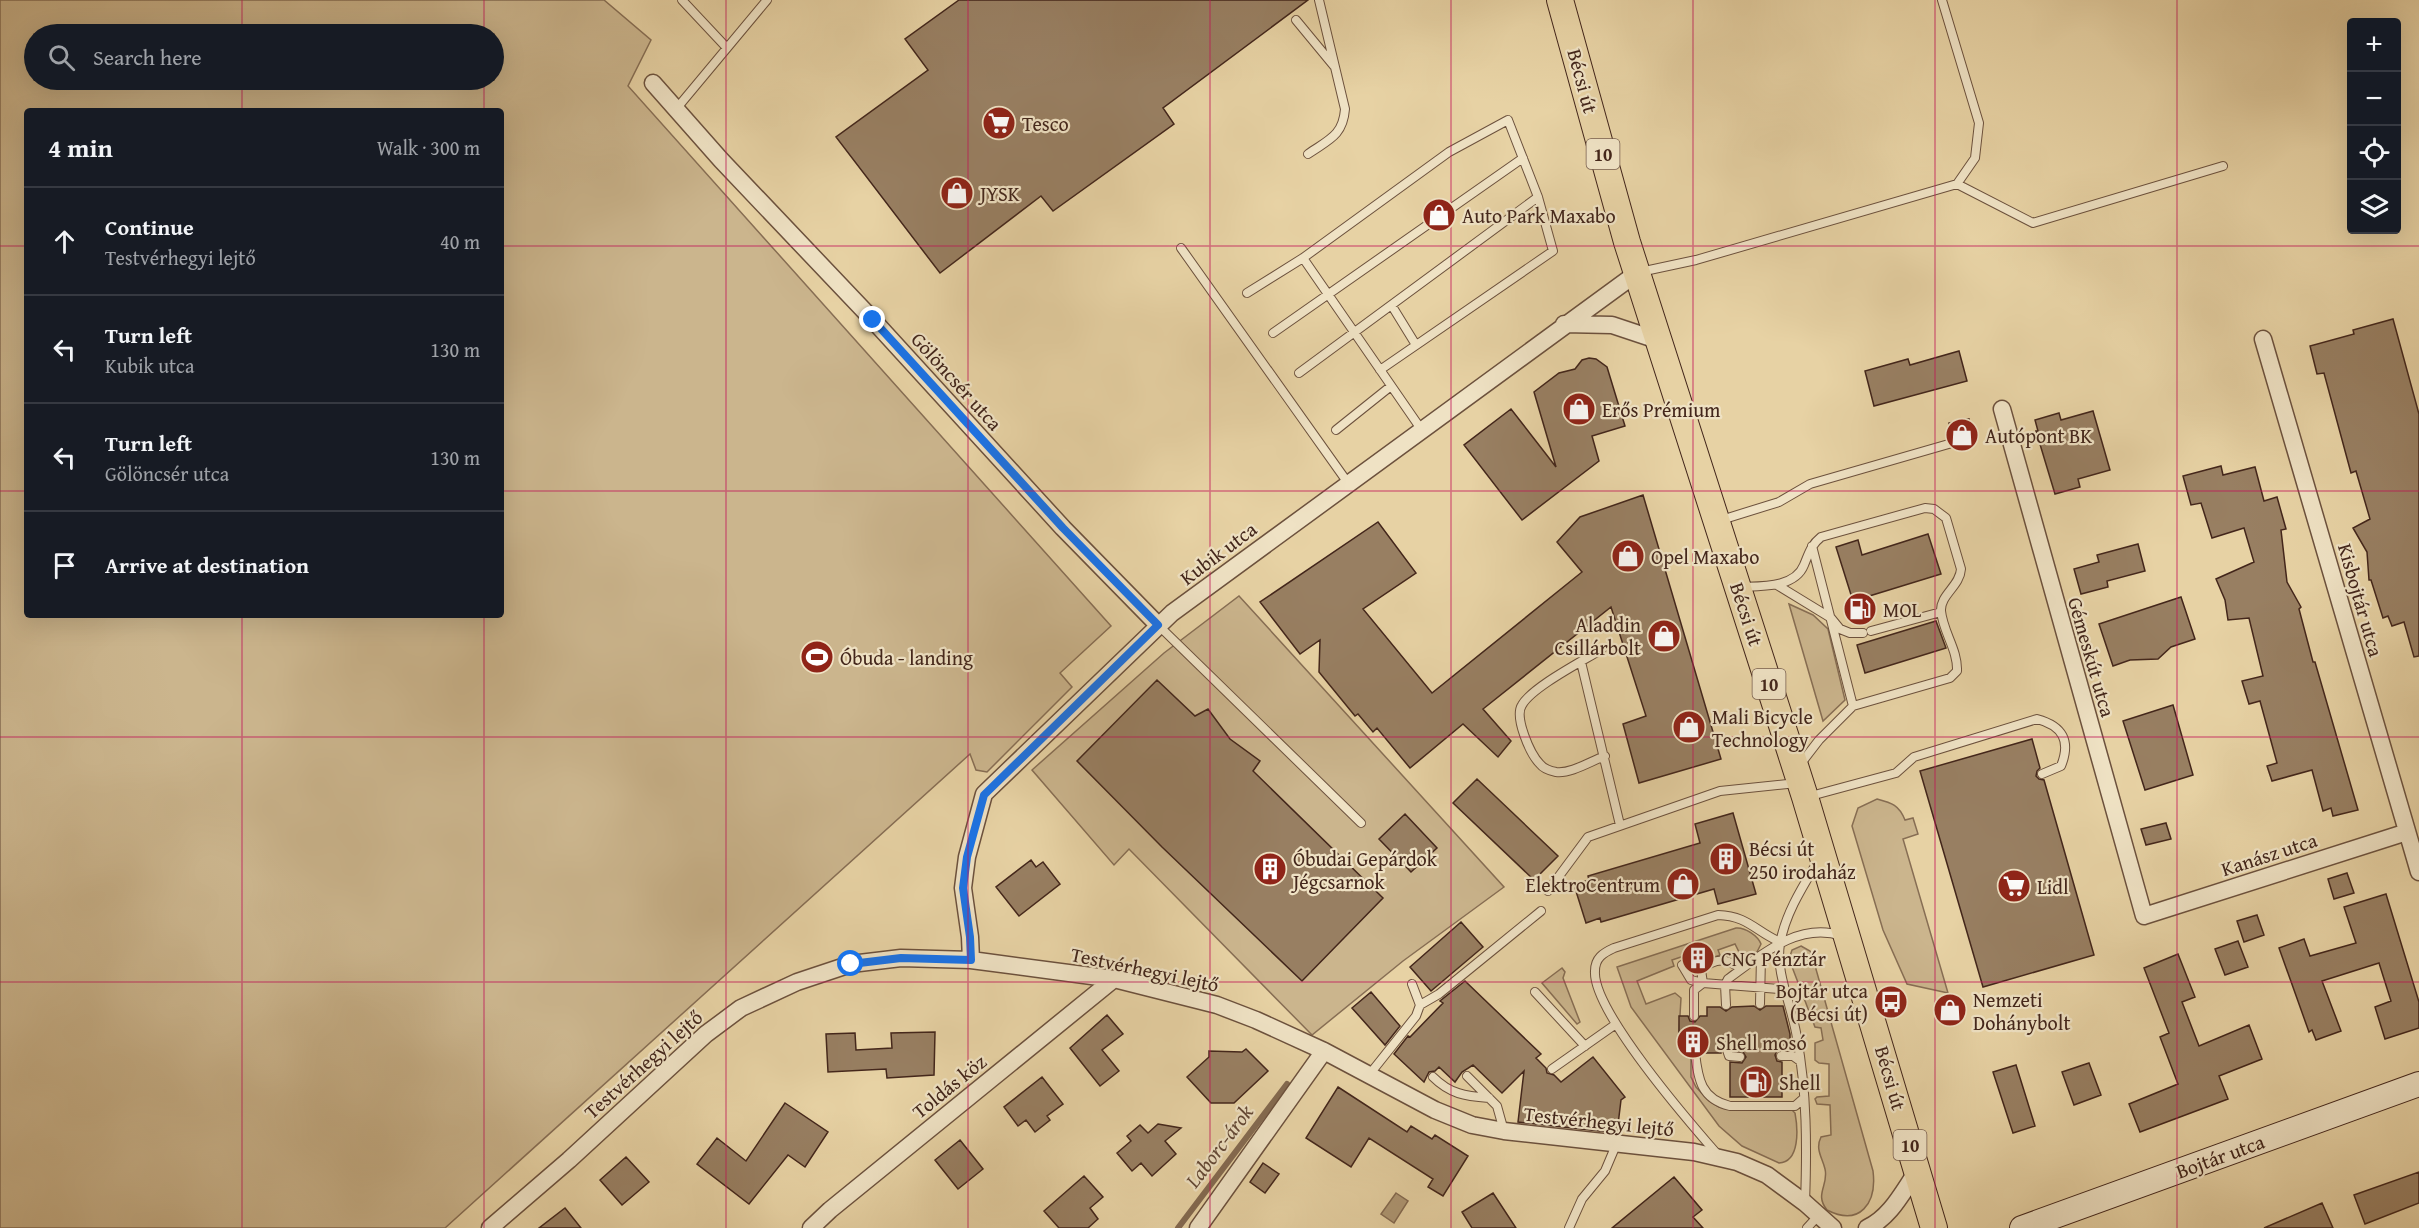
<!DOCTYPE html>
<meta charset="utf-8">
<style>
body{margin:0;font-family:"Gentium Book Plus",serif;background:#242831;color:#f1f3f6}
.controls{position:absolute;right:18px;top:18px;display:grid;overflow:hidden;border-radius:6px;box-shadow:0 6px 24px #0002}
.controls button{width:54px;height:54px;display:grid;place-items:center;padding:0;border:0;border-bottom:2px solid #363941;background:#171b24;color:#f1f3f6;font:30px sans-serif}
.stop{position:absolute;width:18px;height:18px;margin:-14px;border:4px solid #1a73e8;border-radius:50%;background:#fff}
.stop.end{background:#1a73e8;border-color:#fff;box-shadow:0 2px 6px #0008}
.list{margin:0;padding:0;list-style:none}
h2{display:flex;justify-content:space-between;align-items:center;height:78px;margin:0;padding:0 24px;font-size:26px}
h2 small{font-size:20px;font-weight:400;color:#9ea1a6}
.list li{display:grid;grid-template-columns:39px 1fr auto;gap:18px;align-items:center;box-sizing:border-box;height:108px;padding:0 24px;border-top:2px solid #363941}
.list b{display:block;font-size:22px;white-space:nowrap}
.list p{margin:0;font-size:20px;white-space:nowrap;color:#9ea1a6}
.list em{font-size:20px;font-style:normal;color:#9ea1a6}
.icon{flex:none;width:33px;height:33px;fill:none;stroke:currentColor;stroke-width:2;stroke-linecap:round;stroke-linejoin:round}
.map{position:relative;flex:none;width:2419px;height:1228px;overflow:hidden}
.search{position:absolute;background:#171b24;box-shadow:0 6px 24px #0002;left:24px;top:24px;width:480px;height:66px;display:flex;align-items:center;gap:15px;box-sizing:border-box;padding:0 21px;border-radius:33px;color:#9ea1a6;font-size:22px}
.panel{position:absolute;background:#171b24;box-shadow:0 6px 24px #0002;left:24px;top:108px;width:480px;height:510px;border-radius:6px}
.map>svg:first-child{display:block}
.green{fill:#cbb58d;stroke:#876e54;stroke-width:1.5;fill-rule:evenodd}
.water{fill:#af9875;stroke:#846a51;stroke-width:1.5}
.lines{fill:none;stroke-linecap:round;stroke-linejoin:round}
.stream{stroke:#846a51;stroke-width:6}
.building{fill:#987f62;stroke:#43261b;stroke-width:1.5}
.lane-casing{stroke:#6c513d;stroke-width:10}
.street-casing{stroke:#6c513d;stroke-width:19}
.secondary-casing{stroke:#43261b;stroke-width:26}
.primary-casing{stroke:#43261b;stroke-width:28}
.lane{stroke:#efe2c4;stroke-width:8}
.street{stroke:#efe2c4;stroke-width:16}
.secondary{stroke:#efe2c4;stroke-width:24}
.primary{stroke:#e7d2a4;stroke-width:26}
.route{stroke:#1a73e8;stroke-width:8}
.grid{fill:none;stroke:#c2185b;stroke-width:1.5;stroke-opacity:0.55}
.labels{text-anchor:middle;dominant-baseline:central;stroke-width:4.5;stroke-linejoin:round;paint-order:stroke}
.shield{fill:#efe2c4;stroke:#775e4e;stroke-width:1.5}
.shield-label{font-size:18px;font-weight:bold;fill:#43261b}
.street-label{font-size:20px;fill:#43261b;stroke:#efe2c4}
.poi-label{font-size:20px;fill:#43261b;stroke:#efe2c4;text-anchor:start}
.water-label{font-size:21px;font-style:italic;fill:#634836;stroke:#efe2c4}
</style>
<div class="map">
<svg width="2419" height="1228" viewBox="0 0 2419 1228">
<rect width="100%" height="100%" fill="#e7d2a4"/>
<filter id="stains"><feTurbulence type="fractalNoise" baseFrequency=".00333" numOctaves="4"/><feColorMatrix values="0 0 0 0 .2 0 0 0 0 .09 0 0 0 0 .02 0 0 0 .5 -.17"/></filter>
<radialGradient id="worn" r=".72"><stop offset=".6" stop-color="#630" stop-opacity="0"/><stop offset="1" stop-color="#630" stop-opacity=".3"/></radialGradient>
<!-- green -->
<path class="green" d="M0 0H604L651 40 628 86 1111 626 1060 673 1072 687 987 772 976 770 970 754 445 1228H0ZM494 34V80H34V34ZM27 111H501V615H27Z
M1239 596 1504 887 1403 961 1312 1035 1129 849 1114 865 1032 770 1164 653Z
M1789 604 1813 615 1828 629 1845 700 1823 721Z
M1877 799C1892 803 1899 805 1905 820L1913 818 1918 834 1903 839 1948 993 1907 984 1883 930 1852 826 1858 808Z
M1736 928C1745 927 1758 936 1761 944L1757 952 1742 958 1735 944 1718 950 1720 955 1709 959 1705 949 1672 960 1674 966 1637 981 1646 1004 1675 993 1681 998 1679 1032H1683V1053H1691V1077L1696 1087 1709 1101 1719 1107 1732 1110 1791 1109 1795 1113C1798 1129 1800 1162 1779 1163L1742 1146 1719 1126 1631 1007 1617 967Z
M1801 946 1810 951 1812 955 1873 1171C1877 1203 1860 1227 1827 1210 1814 1194 1829 1185 1825 1169 1822 1157 1815 1149 1821 1137L1831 1135 1830 1105 1817 1104 1815 1099 1817 1097 1829 1096V1064L1819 1063 1815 1060V1043L1823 1040 1821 1028 1815 1027 1789 959 1792 950Z
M1562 968 1565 972 1563 978 1580 1022 1577 1024 1542 983Z"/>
<!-- water -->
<path class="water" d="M1396 1193 1408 1201 1394 1223 1381 1214Z"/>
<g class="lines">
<!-- stream -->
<path class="stream" d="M1178 1228 1287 1084"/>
</g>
<!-- building -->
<path class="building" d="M959 0H1308L1163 108 1174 124 1053 211 1041 196 940 273 836 137 928 70 905 39Z
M2393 319 2419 414V656L2414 657 2404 622 2392 626 2388 616 2383 618 2371 580H2369L2367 552 2353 528 2370 519 2356 471 2351 473 2324 373 2317 374 2310 346 2354 334 2353 330Z
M1959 351 1967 381 1874 406 1865 371 1908 359 1910 365Z
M1589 358 1596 359 1607 367 1625 426 1592 436 1599 461 1522 520 1464 445 1511 409 1556 467 1534 392 1559 373 1575 369 1582 360Z
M2093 411 2110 470 2078 479 2080 487 2055 494 2036 431H2038L2035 420 2059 413 2061 420Z
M1969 419 1974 442H1971L1972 437 1967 433 1952 437 1949 423Z
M2221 466 2223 475 2255 467 2264 501 2277 497 2286 529 2281 530 2287 582 2301 607 2299 609 2313 662H2315L2358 810 2333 816 2331 808 2323 811 2312 770 2272 781 2267 766 2277 763 2260 701 2249 704 2242 681 2263 676 2249 618 2228 620 2225 600 2216 579 2254 562 2244 528 2212 538 2201 503 2191 505 2183 476Z
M1643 495 1721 759 1639 783 1623 724 1646 716 1611 607 1483 709 1511 741 1498 757 1463 724 1410 768 1377 728 1373 732 1358 714 1355 716 1319 672 1320 640 1300 654 1260 602 1378 522 1416 573 1363 609 1432 693 1582 572 1557 542 1580 517Z
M1928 534 1941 574 1853 601 1836 547 1858 540 1862 555Z
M2138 544 2145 571 2107 581 2108 587 2081 594 2074 569 2099 562 2097 555Z
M2181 597 2195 639 2171 647 2158 659 2130 660 2113 666 2099 624Z
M1936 621 1946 648 1865 673 1857 645Z
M1157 680 1195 716 1208 709 1230 739 1260 761 1253 771 1383 898 1302 981 1162 847 1077 761Z
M2173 705 2193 775 2145 790 2123 721Z
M2032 739 2040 768 2037 771 2036 776 2039 779 2044 780 2094 955 1983 987 1920 771Z
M1477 779 1558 856 1534 880 1453 803Z
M1733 813 1756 894 1718 904 1714 889 1601 922 1600 918 1586 923 1574 885 1589 880 1588 876 1700 843 1695 824Z
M1405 814 1437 848 1411 872 1379 839Z
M2166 823 2171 839 2146 845 2141 829Z
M1031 860 1036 867 1043 862 1060 884 1019 916 996 887Z
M2347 873 2354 893 2334 899 2328 879Z
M2386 894 2419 1002V1028L2385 1039 2375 1007 2391 1001 2379 963 2322 981 2341 1031 2316 1040 2312 1030 2309 1032 2279 948 2304 939 2310 956 2356 943 2344 907Z
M2257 915 2264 935 2244 942 2237 921Z
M1461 922 1483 947 1431 991 1410 967Z
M2238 941 2248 967 2225 975 2215 949Z
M2178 954 2195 997 2182 1002 2199 1046 2249 1025 2262 1059 2219 1076 2228 1099 2140 1132 2129 1104 2178 1084 2160 1037 2169 1033 2144 968Z
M1465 981 1541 1054 1536 1058 1546 1068 1547 1073 1554 1075 1561 1082 1593 1057 1625 1097 1621 1100 1617 1133 1518 1122 1524 1071 1502 1093 1473 1065 1462 1072 1455 1082 1439 1067 1435 1071 1429 1072 1424 1082 1394 1054 1408 1036 1410 1037 1443 1003 1440 1001Z
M1371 992 1400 1026 1385 1045 1352 1008Z
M1754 1006 1760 1010 1766 1006H1783L1790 1034V1045H1782V1050L1777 1051 1775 1055 1777 1061 1782 1062V1097H1730V1062L1742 1063 1746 1057 1743 1052 1734 1050 1728 1041 1721 1043V1053H1701L1700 1049 1695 1047 1691 1048 1689 1053H1684V1032H1679V1016H1688L1690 1021 1695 1022 1700 1016H1707V1007H1720L1726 1011 1732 1007Z
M1107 1015 1123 1034 1102 1050 1119 1071 1100 1086 1070 1048Z
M935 1032 934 1075 887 1078 886 1069 828 1072 826 1034 855 1033 856 1050 892 1048 891 1033Z
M1246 1049 1268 1071 1234 1103H1211L1187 1077 1209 1057V1051L1242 1052Z
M2089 1063 2101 1095 2074 1105 2062 1072Z
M2016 1065 2035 1126 2013 1133 1993 1072Z
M1042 1077 1063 1104 1047 1116 1050 1120 1035 1132 1026 1120 1018 1126 1004 1107Z
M1338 1087 1407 1132 1411 1126 1432 1139 1435 1135 1468 1156 1443 1196 1428 1187 1433 1179 1369 1138 1351 1167 1306 1138Z
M785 1103 828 1132 805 1167 788 1155 749 1204 697 1164 717 1138 746 1161Z
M1158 1124 1181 1128 1165 1141 1176 1154 1152 1176 1141 1163 1132 1171 1117 1153 1131 1141 1127 1136 1140 1125 1148 1133Z
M960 1140 983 1169 958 1189 935 1160Z
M626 1157 649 1182 622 1205 600 1180Z
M1263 1163 1279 1174 1265 1193 1250 1182Z
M2419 1172V1203L2365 1224 2354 1195Z
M1084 1176 1103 1197 1090 1208 1098 1219 1088 1228H1059L1044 1211Z
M1674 1177 1702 1210 1693 1217 1703 1228H1612Z
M1493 1193 1516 1228H1472L1462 1212Z
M2322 1203 2333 1228H2264Z
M565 1208 581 1228H539Z"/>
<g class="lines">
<!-- lane casing -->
<g class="lane-casing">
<path id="lane" d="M682 0 727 48
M1296 20 1334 66
M677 108 767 0
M1308 154C1328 140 1343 136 1345 109L1319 0
M1957 184 2033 223 2223 166
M1181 248 1348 483
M1303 258 1421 429
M1640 272 1696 260 1957 184 1975 158 1979 123 1942 0
M1247 293 1303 258 1449 152 1508 120 1538 197 1553 251 1380 370
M1392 306 1416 345
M1273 333 1523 158
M1299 373 1538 197
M1336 430 1391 386
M1718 521 1779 502 1810 484 1966 439
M1812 546 1853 706
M1777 585 1831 618 1840 629 1850 633H1863
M1740 587C1761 586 1795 588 1804 565 1809 553 1811 545 1821 537L1925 508 1934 509 1946 518 1961 569C1960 586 1940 595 1941 611 1943 632 1958 650 1957 671L1950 678 1853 706 1819 740 1799 766
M1158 625 1361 823
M1871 631 1941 612
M1602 649C1583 661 1532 687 1522 705 1514 717 1530 754 1540 764 1543 768 1551 771 1556 772 1571 774 1591 761 1605 756
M1581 662 1620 825
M1807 797 1896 773 1914 757 2037 719C2063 726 2071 741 2061 766L2042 774
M1548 891 1588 837 1720 791 1797 783
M1682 965 1691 980 1703 983 1701 970C1716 957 1727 958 1741 969
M1535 992 1585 1046
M1760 1004 1761 956
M1420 1005 1439 994 1541 911
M1726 1005 1725 985 1728 979C1761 955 1799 921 1842 936
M1694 1016V990L1703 983 1779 989 1787 994
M1726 1047 1729 1056 1740 1057
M1695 1053C1698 1079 1701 1099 1730 1106H1795L1804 1098
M1781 1056H1793L1800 1061
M1552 1069 1616 1024
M1369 1075 1416 1016 1420 1005 1412 984
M1467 1076 1497 1106 1504 1131
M1433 1077C1450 1094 1465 1096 1489 1098
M1718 1155C1690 1123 1592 1010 1595 971 1595 958 1603 953 1614 948L1718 915C1748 916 1755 931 1780 942
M1805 1203C1807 1148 1807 1092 1797 1038 1793 1009 1775 972 1780 944 1785 914 1803 886 1818 861
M1569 1228 1582 1199 1605 1171 1616 1145
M1807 1228 1819 1215"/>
</g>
<!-- street casing -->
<g class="street-casing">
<path id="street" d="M653 83 721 160 873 320 1063 528 1158 625
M1564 324 1612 325 1657 340
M2263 339 2419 872
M2002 409 2144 916 2407 832
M971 960 970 937 963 888 967 857 984 794 1172 613 1637 273
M490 1228 569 1160 706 1034 741 1008 797 982 851 964 901 958 971 960 1114 979 1217 1005 1256 1020 1324 1051 1435 1110 1472 1125 1504 1131 1694 1152 1737 1162 1767 1175 1805 1203 1833 1228
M811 1228 830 1210 1114 979
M1198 1228 1324 1051
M1867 1228C1891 1217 1903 1191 1918 1170"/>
</g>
<!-- secondary casing -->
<g class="secondary-casing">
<path id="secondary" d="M2022 1228 2419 1084"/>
</g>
<!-- primary casing -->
<g class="primary-casing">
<path id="primary" d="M1560 0 1627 242 1805 797 1934 1228"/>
</g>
<!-- lane -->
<use href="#lane" class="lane"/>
<!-- street -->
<use href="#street" class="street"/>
<!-- secondary -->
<use href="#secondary" class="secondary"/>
<!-- primary -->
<use href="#primary" class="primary"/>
</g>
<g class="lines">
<!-- route -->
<path class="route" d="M851 964 901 958 971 960 970 937 963 888 967 857 984 795 1158 625 1063 528 873 320"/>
</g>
<!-- grid -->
<path class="grid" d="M242 0V34M484 0V34M726 0V1228M968 0V1228M1210 0V1228M1451 0V1228M1693 0V1228M1935 0V1228M2177 0V1228M242 80V111M484 80V111M0 246H27M501 246H2419M0 491H27M501 491H2419M242 615V1228M484 615V1228M0 737H2419M0 982H2419"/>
<!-- icons -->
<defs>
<g id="supermarket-disc" transform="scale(1.725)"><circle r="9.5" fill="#8f2418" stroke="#efe2c4"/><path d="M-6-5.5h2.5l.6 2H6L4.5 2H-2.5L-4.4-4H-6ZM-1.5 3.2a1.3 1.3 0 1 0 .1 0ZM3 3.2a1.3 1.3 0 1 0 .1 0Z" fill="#fff"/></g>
<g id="shop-disc" transform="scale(1.725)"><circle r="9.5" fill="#8f2418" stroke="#efe2c4"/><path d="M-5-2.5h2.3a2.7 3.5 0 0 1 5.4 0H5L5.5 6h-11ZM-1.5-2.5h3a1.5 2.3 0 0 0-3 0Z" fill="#fff"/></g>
<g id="fuel-disc" transform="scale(1.725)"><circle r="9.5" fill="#8f2418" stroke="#efe2c4"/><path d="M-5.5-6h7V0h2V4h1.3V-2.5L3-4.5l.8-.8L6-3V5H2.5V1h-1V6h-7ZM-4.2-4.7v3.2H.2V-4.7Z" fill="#fff"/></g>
<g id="stadium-disc" transform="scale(1.725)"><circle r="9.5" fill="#8f2418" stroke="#efe2c4"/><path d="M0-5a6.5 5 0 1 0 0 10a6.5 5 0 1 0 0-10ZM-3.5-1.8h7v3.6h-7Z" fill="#fff"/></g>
<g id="building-disc" transform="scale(1.725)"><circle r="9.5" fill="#8f2418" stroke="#efe2c4"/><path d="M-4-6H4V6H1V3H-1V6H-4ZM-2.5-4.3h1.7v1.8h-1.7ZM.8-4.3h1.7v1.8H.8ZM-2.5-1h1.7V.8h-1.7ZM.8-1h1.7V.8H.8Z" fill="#fff"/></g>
<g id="bus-disc" transform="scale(1.725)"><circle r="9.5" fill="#8f2418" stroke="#efe2c4"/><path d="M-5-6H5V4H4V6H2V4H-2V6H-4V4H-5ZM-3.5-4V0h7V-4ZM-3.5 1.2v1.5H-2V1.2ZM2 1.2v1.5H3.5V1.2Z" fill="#fff"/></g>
</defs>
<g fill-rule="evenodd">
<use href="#supermarket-disc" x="999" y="123"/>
<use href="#shop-disc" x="957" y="193"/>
<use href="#shop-disc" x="1439" y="215"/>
<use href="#shop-disc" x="1579" y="409"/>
<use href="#shop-disc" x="1962" y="435"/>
<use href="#shop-disc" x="1628" y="556"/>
<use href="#fuel-disc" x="1860" y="609"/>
<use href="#shop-disc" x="1664" y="636"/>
<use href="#stadium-disc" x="817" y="657"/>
<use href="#shop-disc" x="1689" y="727"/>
<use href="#building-disc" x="1726" y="859"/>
<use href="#building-disc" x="1270" y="869"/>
<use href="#shop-disc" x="1683" y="884"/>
<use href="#supermarket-disc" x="2014" y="886"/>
<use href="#building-disc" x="1698" y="958"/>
<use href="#bus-disc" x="1891" y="1002"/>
<use href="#shop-disc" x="1950" y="1010"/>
<use href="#building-disc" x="1693" y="1042"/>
<use href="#fuel-disc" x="1756" y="1082"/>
</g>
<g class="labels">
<!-- shield labels -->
<g class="shield">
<rect x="1586.5" y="139" width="33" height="30" rx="4.5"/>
<rect x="1752.5" y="669" width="33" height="30" rx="4.5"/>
<rect x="1893.5" y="1130" width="33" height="30" rx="4.5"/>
</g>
<g class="shield-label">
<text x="1603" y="154">10</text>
<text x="1769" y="684">10</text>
<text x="1910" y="1145">10</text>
</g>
<!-- street labels -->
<g class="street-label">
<text transform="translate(1583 81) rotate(75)">Bécsi út</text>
<text transform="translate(957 381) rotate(48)">Gölöncsér utca</text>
<text transform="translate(1218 553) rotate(-37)">Kubik utca</text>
<text transform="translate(2361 600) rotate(74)">Kisbojtár utca</text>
<text transform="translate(1747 614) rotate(72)">Bécsi út</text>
<text transform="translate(2092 657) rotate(74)">Gémeskút utca</text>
<text transform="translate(2269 854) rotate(-18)">Kanász utca</text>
<text transform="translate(1145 969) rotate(12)">Testvérhegyi lejtő</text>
<text transform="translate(643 1064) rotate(-42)">Testvérhegyi lejtő</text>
<text transform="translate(1891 1078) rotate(74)">Bécsi út</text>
<text transform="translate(949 1086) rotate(-39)">Toldás köz</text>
<text transform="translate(1599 1121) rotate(6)">Testvérhegyi lejtő</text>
<text transform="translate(2220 1156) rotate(-20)">Bojtár utca</text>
</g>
<!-- poi labels -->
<g class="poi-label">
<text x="1022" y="123">Tesco</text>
<text x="980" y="193">JYSK</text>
<text x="1462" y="215">Auto Park Maxabo</text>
<text x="1602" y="409">Erős Prémium</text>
<text x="1985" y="435">Autópont BK</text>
<text x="1651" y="556">Opel Maxabo</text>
<text x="1883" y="609">MOL</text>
<text x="1641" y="624" text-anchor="end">Aladdin<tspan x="1641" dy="23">Csillárbolt</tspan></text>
<text x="840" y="657">Óbuda - landing</text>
<text x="1712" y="716">Mali Bicycle<tspan x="1712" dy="23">Technology</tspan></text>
<text x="1749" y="848">Bécsi út<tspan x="1749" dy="23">250 irodaház</tspan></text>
<text x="1293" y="858">Óbudai Gepárdok<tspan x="1293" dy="23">Jégcsarnok</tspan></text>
<text x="1660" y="884" text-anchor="end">ElektroCentrum</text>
<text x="2037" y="886">Lidl</text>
<text x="1721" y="958">CNG Pénztár</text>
<text x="1868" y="990" text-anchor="end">Bojtár utca<tspan x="1868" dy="23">(Bécsi út)</tspan></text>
<text x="1973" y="999">Nemzeti<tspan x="1973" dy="23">Dohánybolt</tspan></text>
<text x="1716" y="1042">Shell mosó</text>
<text x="1779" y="1082">Shell</text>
</g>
<!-- water labels -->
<g class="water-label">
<text transform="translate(1219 1146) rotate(-53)">Laborc-árok</text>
</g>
</g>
<rect width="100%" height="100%" filter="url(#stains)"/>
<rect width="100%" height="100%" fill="url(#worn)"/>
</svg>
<div class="controls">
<button>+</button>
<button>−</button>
<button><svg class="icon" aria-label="locate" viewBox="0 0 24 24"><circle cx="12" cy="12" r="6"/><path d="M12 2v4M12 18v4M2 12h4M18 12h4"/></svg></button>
<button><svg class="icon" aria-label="layers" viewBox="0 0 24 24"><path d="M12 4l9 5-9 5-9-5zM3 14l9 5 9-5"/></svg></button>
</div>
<div class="stop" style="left:851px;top:964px"></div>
<div class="stop end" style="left:873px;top:320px"></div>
<div class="search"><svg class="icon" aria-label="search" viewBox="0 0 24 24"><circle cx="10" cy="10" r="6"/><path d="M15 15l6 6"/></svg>Search here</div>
<section class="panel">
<h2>4 min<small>Walk · 300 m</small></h2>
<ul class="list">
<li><svg class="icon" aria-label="ahead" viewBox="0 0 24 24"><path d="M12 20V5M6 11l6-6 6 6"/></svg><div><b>Continue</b><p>Testvérhegyi lejtő</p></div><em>40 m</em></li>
<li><svg class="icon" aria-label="left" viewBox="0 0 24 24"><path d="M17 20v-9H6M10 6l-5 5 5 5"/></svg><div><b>Turn left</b><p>Kubik utca</p></div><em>130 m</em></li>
<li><svg class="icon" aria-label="left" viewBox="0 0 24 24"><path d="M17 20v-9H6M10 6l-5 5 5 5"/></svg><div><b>Turn left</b><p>Gölöncsér utca</p></div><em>130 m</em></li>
<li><svg class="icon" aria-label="arrive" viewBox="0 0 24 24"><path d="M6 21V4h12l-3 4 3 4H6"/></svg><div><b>Arrive at destination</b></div></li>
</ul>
</section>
</div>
